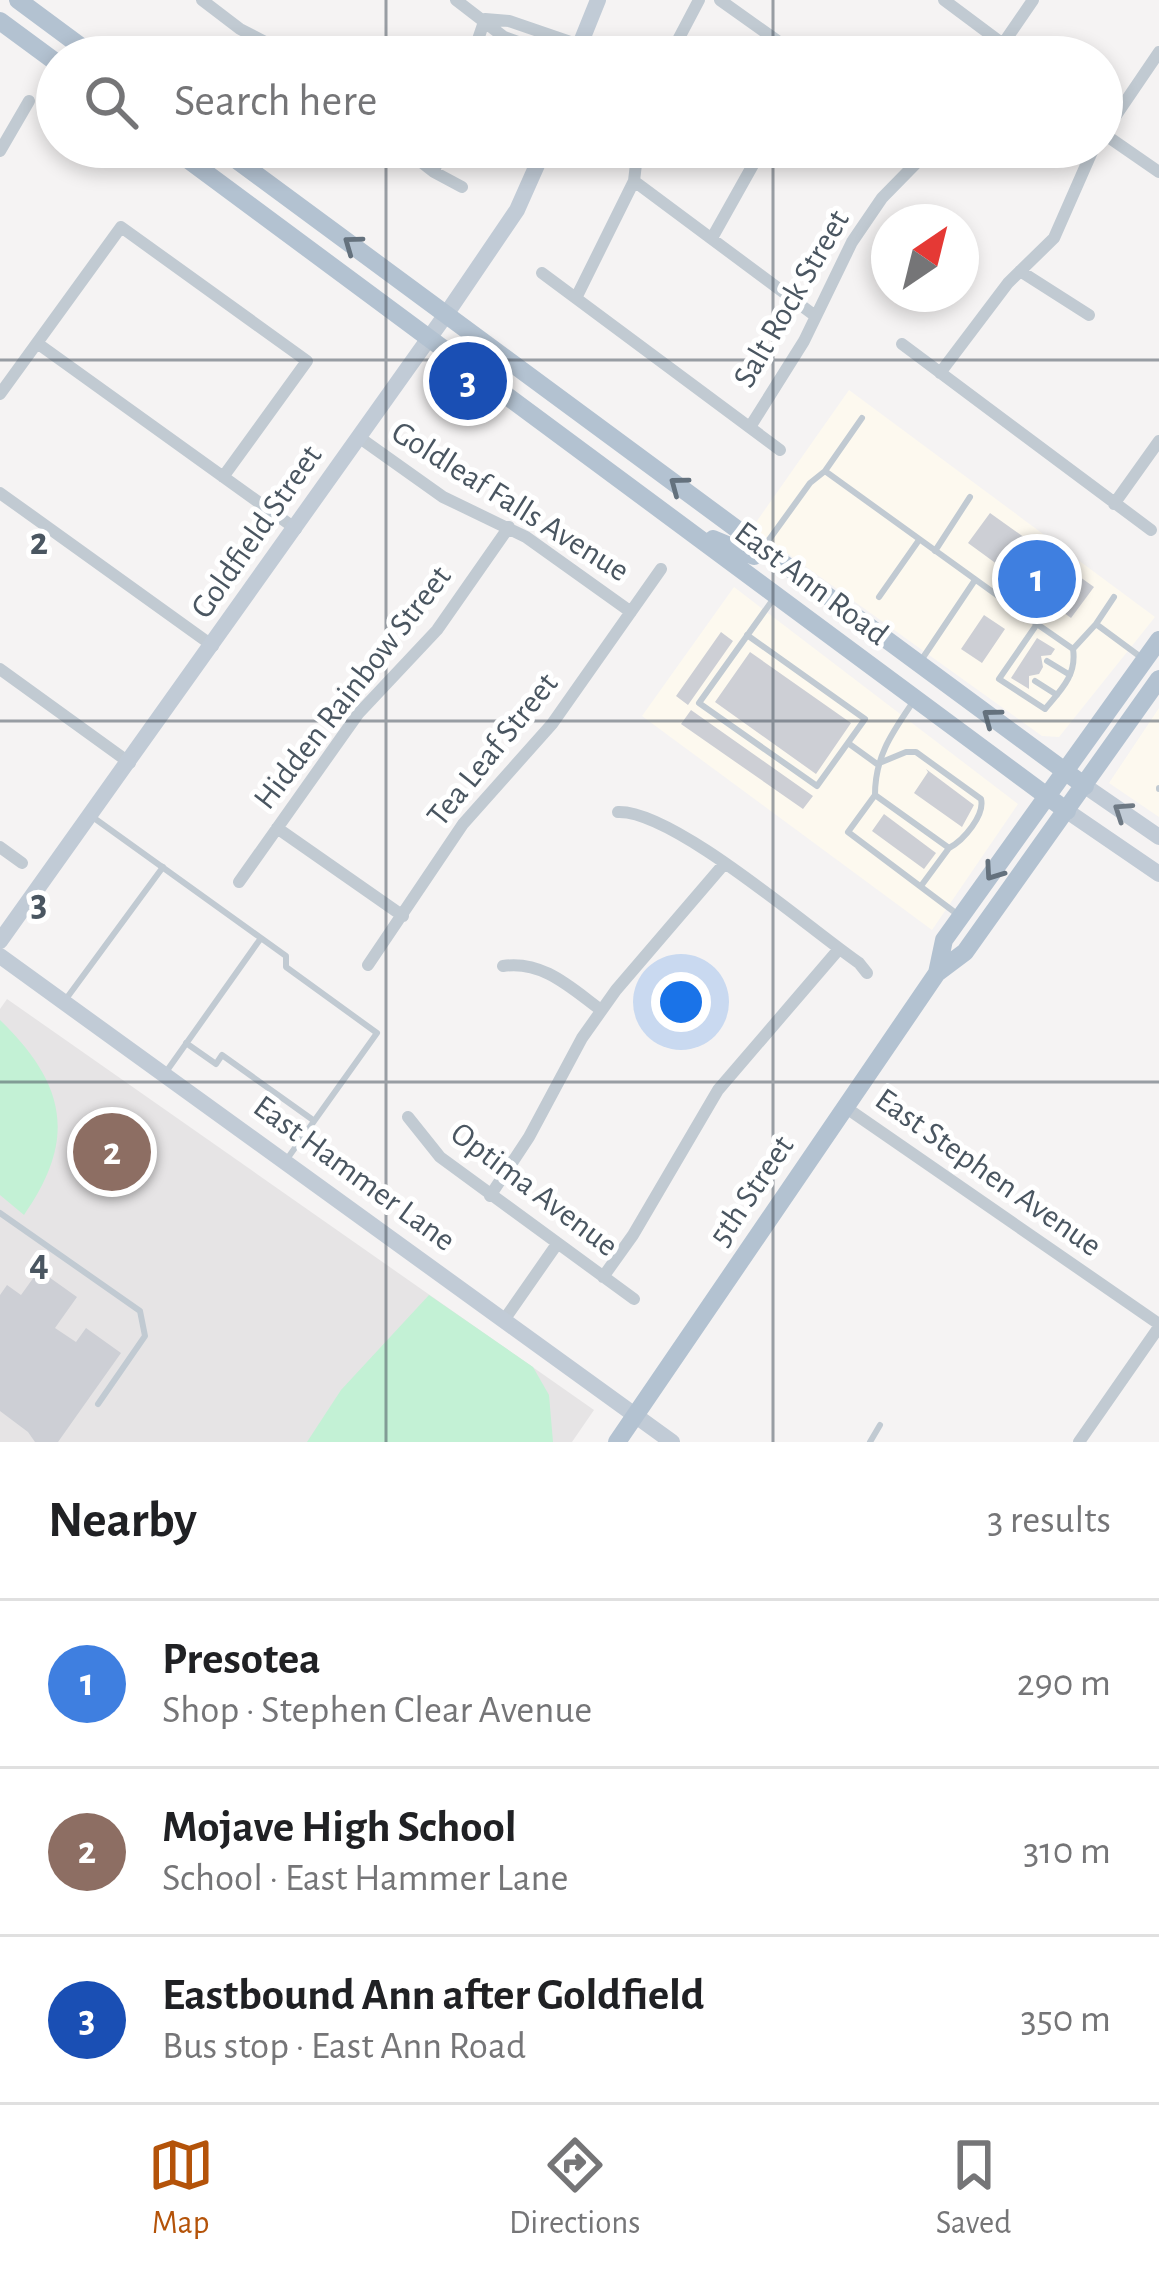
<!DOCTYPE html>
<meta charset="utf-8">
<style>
body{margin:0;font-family:"Alegreya Sans",sans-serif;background:#f2f2f2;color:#202124}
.compass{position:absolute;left:871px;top:204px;width:108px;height:108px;border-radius:50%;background:#fff;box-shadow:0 6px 18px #0003;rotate:35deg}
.you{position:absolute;left:681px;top:1002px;width:42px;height:42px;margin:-30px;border:9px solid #fff;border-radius:50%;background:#1a73e8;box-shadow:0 0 0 18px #1a73e833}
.badge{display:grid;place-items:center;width:78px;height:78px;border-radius:50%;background:#b45309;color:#fff;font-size:39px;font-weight:700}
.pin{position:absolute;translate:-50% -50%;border:6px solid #fff;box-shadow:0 3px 12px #0006}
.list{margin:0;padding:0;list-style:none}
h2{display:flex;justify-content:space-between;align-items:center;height:156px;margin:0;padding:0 48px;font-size:51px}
h2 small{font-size:39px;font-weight:400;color:#757577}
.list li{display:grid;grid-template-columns:78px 1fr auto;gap:36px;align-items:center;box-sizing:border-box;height:168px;padding:0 48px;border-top:3px solid #e0e0e0}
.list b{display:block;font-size:45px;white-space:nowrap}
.list p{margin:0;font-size:39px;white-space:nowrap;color:#757577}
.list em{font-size:39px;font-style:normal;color:#757577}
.icon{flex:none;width:66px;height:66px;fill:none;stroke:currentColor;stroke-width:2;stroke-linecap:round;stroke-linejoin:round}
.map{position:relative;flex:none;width:1159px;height:1442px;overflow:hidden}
.search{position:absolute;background:#fff;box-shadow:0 6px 18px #0003;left:36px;right:36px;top:36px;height:132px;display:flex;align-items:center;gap:30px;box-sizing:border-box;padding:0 42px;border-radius:66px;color:#757577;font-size:45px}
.sheet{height:660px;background:#fff}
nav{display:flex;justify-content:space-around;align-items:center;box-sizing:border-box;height:168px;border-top:3px solid #e0e0e0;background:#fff;font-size:33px;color:#757577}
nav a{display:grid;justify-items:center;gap:6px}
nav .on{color:#b45309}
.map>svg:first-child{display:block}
.commercial{fill:#fdf9ef}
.education{fill:#e6e4e5}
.green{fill:#c3f1d5}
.building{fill:#cdcfd5}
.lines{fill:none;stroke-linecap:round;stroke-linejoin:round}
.lane{stroke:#c1cad2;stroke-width:6}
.street{stroke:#c1cad2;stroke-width:12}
.secondary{stroke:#c1cbd6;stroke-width:16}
.primary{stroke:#b3c2d1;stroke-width:18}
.oneway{stroke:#64717d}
.oneway2{stroke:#6e7984}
.grid{fill:none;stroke:#4a5661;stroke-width:3;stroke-opacity:0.55}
.labels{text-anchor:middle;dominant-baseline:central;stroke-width:10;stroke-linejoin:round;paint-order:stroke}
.street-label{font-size:33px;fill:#4a5661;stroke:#fff}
.grid-label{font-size:39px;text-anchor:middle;font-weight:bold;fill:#4a5661;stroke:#fff;stroke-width:10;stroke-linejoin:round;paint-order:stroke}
</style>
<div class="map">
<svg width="1159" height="1442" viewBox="0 0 1159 1442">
<rect width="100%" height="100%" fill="#f5f3f3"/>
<!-- commercial -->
<path class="commercial" d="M849 390 1155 617 1059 737 1042 736 752 528Z
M734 587 1018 804 932 930 642 716Z
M1159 708V817L1109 783Z"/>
<!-- education -->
<path class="education" d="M7 999 594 1410 572 1442H0V1009Z"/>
<!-- green -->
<path class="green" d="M0 1020C65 1083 78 1138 24 1215L0 1195Z
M429 1295 533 1367 549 1395 553 1442H307L341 1390Z"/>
<!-- building -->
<path class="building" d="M990 513 1094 587 1071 618 968 543Z
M984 615 1005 629 982 663 961 649Z
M721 632 733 641 688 705 676 696Z
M1037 638 1055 649 1051 655 1041 656 1043 667 1039 674 1029 676V689L1011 678Z
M750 652 851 723 816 774 715 702Z
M691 710 813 796 803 809 681 724Z
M926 769 974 805 962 827 914 793 928 772Z
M884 814 936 853 924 869 872 831Z
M39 1270 77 1297 55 1328 76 1342 86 1328 121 1353 58 1442H35L28 1432 0 1411V1295L7 1285 21 1295Z"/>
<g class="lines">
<!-- lane -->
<path class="lane" d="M862 418 825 471 1037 624 999 679 1045 709C1061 690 1077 675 1073 649L1096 624 1142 658
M763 548 810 483 825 471
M935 551 970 497
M879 597 919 540
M1037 624 1073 649
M1096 624 1114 597
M747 635 865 719 817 786 699 703 774 598
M1047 661 1070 675
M920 662 975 580
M1035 681 1057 695
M913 702C892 733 875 756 875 795L949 848 921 886
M848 743 877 764 906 752H916L981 799C985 815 964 840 949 848
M1159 788V789
M875 795 848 832 957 914
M94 818 286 956V967L377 1033 287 1159
M66 999 163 867
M186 1043 216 1064 222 1055 313 1120
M166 1072 261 938
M0 1213 140 1311 145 1336 98 1404
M870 1442 880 1425"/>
<!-- street -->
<path class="street" d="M202 0 240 29 294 57
M456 0 504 37 559 57
M720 0 800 57
M944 0 1003 44
M485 19 509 21 614 57
M472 57 485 19
M669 57 699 0
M994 57 1033 0
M1104 134 1159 172
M1102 136 1159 52
M402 147 434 172 462 187
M0 151 29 101
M434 172 442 147
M634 181 814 315
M712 238 763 147
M1020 271 1089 315
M542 273 780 450
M576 298 634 181 638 147
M37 343 296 529
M902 344 1151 530
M940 373 1008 283 1054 238 1094 147
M0 394 121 227 307 361 223 477
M750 427 804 341 852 242 882 198 932 147
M360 438 443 497 526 537 631 612
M0 493 213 646
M1114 504 1159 441
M0 669 130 763
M618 812C673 810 807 927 859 963L867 973
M277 828 403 916
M0 847 22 863
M239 882 358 714 437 630 509 527
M368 965 463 824 552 724 661 569
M503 966C543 960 571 988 601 1010
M845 1107 1159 1324
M408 1117 440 1157 634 1299
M490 1196 529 1137 582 1038 616 990 724 864
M603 1277 633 1235 718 1090 839 949
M504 1320 557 1244
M1079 1442 1159 1327"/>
<!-- secondary -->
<path class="secondary" d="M575 57 598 0
M1085 786 1159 837
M1067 811 1159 874
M0 941 447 313 517 210 545 147
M0 956 672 1442"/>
<!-- primary -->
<path class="primary" d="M18 0 95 57
M0 21 57 63
M171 147 1067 811
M219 147 1085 786
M713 539 754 556 763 548
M937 973 944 940 1159 640
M617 1442 937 973 965 952 1159 679"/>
</g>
<!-- one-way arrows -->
<defs><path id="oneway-chevron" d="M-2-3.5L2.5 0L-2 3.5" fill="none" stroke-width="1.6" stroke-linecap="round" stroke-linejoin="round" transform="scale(3)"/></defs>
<g class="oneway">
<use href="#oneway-chevron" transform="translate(352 244) rotate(-144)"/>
<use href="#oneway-chevron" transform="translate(678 485) rotate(-143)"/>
<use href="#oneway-chevron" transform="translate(991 717) rotate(-143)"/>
<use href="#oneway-chevron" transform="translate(993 872) rotate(125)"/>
</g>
<use class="oneway2" href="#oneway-chevron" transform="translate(1122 811) rotate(-146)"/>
<!-- grid -->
<path class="grid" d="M386 0V57M773 0V57M386 147V1442M773 147V1442M0 360H1159M0 721H1159M0 1082H1159"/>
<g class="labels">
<!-- street labels -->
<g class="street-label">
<text transform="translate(792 299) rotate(-60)">Salt Rock Street</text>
<text transform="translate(510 502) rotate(32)">Goldleaf Falls Avenue</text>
<text transform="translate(257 532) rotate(-55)">Goldfield Street</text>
<text transform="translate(811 584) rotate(37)">East Ann Road</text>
<text transform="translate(353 688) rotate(-52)">Hidden Rainbow Street</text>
<text transform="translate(493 750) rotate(-51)">Tea Leaf Street</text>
<text transform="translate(988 1173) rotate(35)">East Stephen Avenue</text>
<text transform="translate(354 1174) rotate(36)">East Hammer Lane</text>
<text transform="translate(534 1190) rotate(37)">Optima Avenue</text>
<text transform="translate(752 1191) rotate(-56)">5th Street</text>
</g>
</g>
<g class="grid-label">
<text x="39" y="554">2</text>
<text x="39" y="915">3</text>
<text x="39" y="1275">4</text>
</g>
</svg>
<svg class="compass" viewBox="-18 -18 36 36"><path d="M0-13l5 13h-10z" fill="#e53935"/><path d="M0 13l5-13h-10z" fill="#757577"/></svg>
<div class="you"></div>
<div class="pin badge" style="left:1037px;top:579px;background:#3f7fe0">1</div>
<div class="pin badge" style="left:112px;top:1152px;background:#8d6e63">2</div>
<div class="pin badge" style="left:468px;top:381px;background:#1a4fb4">3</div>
<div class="search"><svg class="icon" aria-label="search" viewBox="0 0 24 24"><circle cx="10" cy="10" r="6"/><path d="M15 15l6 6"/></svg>Search here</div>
</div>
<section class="sheet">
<h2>Nearby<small>3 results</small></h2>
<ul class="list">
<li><span class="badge" style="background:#3f7fe0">1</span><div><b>Presotea</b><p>Shop · Stephen Clear Avenue</p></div><em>290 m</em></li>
<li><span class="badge" style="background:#8d6e63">2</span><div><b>Mojave High School</b><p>School · East Hammer Lane</p></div><em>310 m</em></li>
<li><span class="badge" style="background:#1a4fb4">3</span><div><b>Eastbound Ann after Goldfield</b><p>Bus stop · East Ann Road</p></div><em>350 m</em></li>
</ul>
</section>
<nav>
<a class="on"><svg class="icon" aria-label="map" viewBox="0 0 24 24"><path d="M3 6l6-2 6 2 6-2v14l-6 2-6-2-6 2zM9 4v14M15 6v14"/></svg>Map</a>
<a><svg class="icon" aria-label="directions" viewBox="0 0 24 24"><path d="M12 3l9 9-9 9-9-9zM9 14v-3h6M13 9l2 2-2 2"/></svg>Directions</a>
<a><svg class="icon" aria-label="saved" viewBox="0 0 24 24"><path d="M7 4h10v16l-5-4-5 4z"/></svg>Saved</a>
</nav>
